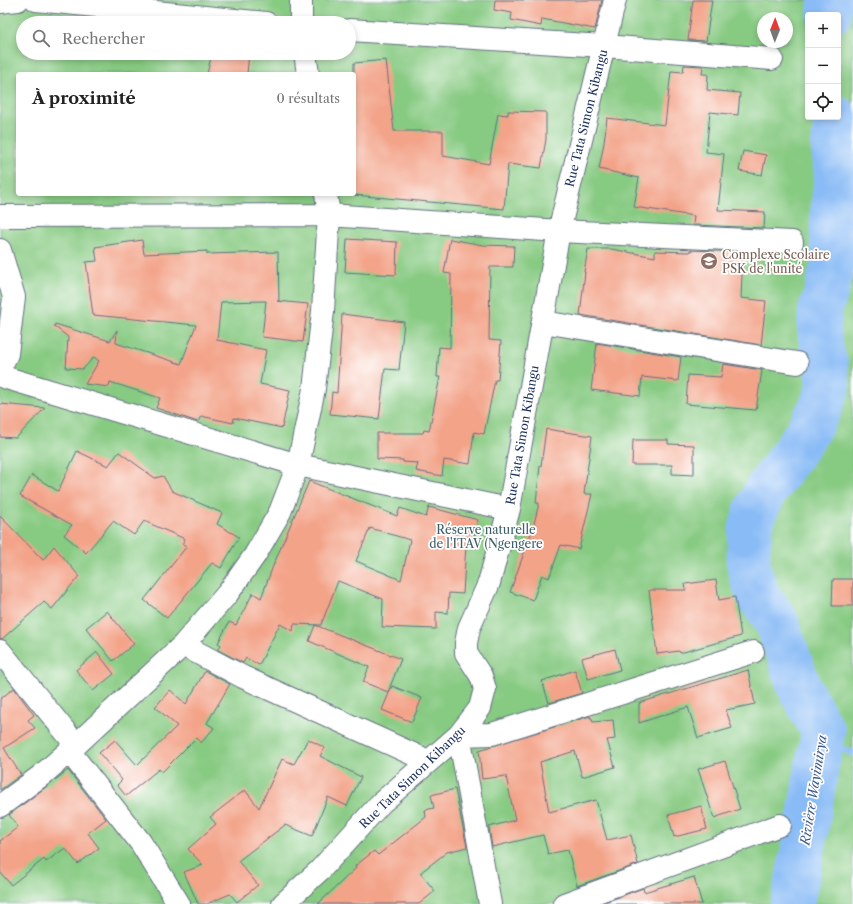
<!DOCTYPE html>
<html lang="fr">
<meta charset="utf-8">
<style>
body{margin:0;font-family:"Libre Caslon Text",serif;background:#f6f6f6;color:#222}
.controls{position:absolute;right:12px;top:12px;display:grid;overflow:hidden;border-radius:4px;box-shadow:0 2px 6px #0003}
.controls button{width:36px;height:36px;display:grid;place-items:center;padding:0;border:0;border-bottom:1px solid #e0e0e0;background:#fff;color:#222;font:20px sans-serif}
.compass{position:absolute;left:757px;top:12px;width:36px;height:36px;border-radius:50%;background:#fff;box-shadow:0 2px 6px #0003;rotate:1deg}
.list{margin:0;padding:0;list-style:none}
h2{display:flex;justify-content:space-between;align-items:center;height:52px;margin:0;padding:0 16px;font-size:17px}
h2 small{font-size:13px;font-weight:400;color:#767676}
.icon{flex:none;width:22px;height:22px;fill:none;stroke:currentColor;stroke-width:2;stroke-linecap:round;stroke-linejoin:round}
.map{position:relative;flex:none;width:853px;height:904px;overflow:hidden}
.search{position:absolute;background:#fff;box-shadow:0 2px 6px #0003;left:16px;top:16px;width:340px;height:44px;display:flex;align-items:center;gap:10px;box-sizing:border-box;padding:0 14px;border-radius:22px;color:#767676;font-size:15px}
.panel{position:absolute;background:#fff;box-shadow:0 2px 6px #0003;left:16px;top:72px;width:340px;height:124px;border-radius:4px}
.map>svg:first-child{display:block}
.green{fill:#87ca82;stroke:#517c70;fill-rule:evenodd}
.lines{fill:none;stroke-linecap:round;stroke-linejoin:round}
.stream{stroke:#89bbf6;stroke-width:7}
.river{stroke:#89bbf6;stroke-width:44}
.building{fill:#f3a388;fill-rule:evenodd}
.minor-casing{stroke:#636e80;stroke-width:24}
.minor{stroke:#fff;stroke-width:22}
.labels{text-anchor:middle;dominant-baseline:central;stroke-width:3.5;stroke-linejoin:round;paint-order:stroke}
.street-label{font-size:12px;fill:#1b2f5e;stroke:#fff}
.education-label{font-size:12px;fill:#785e54;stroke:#fff;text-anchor:start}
.park-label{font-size:12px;fill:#3b5e69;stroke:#fff}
.water-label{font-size:13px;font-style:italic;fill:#3c598c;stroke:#fff}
</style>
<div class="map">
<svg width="853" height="904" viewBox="0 0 853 904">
<rect width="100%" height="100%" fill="#fff"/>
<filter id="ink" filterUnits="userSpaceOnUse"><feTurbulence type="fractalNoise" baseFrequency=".025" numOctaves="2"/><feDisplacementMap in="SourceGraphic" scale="8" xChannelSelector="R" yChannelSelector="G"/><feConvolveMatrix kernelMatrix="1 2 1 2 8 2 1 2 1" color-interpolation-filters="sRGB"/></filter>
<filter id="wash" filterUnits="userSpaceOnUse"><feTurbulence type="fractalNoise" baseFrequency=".012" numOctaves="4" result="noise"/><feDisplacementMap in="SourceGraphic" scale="16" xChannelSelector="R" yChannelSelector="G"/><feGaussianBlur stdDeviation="0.9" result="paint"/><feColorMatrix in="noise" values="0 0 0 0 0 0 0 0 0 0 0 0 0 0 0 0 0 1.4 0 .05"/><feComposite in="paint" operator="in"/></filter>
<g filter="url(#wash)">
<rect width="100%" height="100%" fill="#e8e2c0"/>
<!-- green -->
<path class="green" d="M0 0H853V904H0ZM808 15H838V117H808ZM763 18H787V42H763ZM23 23H349V53H23ZM18 74H354V194H18Z"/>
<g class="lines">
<!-- stream -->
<path class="stream" d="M823 731 837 747 853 753"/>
<!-- river -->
<path class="river" d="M829 15 830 0
M792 904 804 845 823 731 800 689 776 620 760 599 751 576 748 563 749 544 751 526 755 512 765 492 805 435 820 409 828 388 826 365 821 346 819 328 820 310 826 293 832 266V210L836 176 833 149 835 117"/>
</g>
<g id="blocks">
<!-- building -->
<path class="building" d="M495 0H602L595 29 542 19 541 26 511 20 512 13 494 10Z
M693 0H712L706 41 688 40Z
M212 53H249L247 74H207Z
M386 60 394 131H443V156L489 164 498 114 508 115V111L546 112V139L541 168 508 164 504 209 354 195V63Z
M684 65 703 66 702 74H708L707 90 740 93 738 115 710 112 706 152 724 154 718 210 765 212 764 228 693 225 694 216 634 207 639 178 599 169 604 143 607 118 665 125 671 71 683 72Z
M743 151 766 155 762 175 739 171Z
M347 239 397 242 396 275 345 272Z
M450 239 483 245 514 246 513 267H490L489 340 501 341 498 380H495L484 434 474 432 470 464 444 460 442 476 416 471 418 463 403 462V460L377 459V433H423L424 430 429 431 440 377H437L439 347 450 348 451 274 444 273Z
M142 240 144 254 207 251V254L278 252 279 301H277L308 304 303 342 262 337 266 301 221 302 217 340 266 350 260 384 290 390 282 428 234 418 233 423 201 416 198 422 156 408 160 398 110 382 109 387 85 384 99 361 94 357 83 369 66 368 68 337 54 326 55 324 110 341 117 330 116 343 181 364 196 325 93 315 86 262 97 261 95 247Z
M588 249H611L655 257V251L690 252V250L743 252 741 298 766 301 761 345 580 315 585 272H584Z
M342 314 404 322 399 370 385 369 379 419 330 414 332 392 337 393Z
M597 343 681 357 678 381 642 377 640 396 591 390Z
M723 364 762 370 756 410 686 404 688 375 721 377Z
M0 404 45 408 16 438 0 437Z
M546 429 592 436 584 494H592L579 549 561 545 549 578 542 575 533 600 510 592 533 528 539 503H536L540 466H541Z
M633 440H668V444L694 445V475L672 474V465H632Z
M77 451 108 466 119 452 155 478 163 476 172 491 222 513 217 524 239 537 221 568 212 563 167 618 144 600 187 546 182 544 185 539 144 521 134 535 113 521 86 553 64 535 72 525 20 496 32 475 58 491Z
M309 481 397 516 400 508 426 517 429 507 478 520 471 546 466 545 463 594 449 593 448 613 436 612V629L382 627 383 599 338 581 321 625 294 624 293 631 280 624 259 665 246 658 243 663 218 650 221 645 218 643 229 622 236 625 253 593 261 598 273 566ZM370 528 410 540 401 580 356 561Z
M0 516 43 560 54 546 79 576 52 609 44 602 2 639H0Z
M833 579H853V606H832Z
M716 580 719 600 735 597 741 636 680 653 679 651 657 654 649 590H686L685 584Z
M107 611 134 644 113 661 86 628Z
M315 625 401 659 388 692 363 682 369 667 309 641Z
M615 649 620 670 588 679 582 658Z
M97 652 114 674 93 691 76 670Z
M575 670 582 693 549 703 542 681Z
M748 670 755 704 726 710 732 728 698 738 688 707 639 723V703Z
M205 671 230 684 207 723 214 728 201 743 196 738 162 772 159 769 126 796 117 785 122 780 99 753 115 740 137 765 177 726 155 707 170 690 186 704Z
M392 686 422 698 412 722 382 710Z
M14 688 34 715 28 720 35 728 4 748 21 775 0 790V699Z
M590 716V718H592L593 722 613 720 615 739 607 740 615 767 582 777 575 751 540 762 549 812 596 800 607 840 631 835 638 864 577 886 568 850 548 854 543 835 492 847 489 827 515 820 506 776 482 779 479 750Z
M308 739 325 748 320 756 361 777 347 806 328 797 312 836 285 825 238 861 258 885 237 902 230 894 207 904H198L184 872 203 865 188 849 216 824 210 817 245 790 259 808 282 759 294 764Z
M725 761 740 809 714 818 698 769Z
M68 770 106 819 88 833 99 848 78 864 65 848 46 862 44 859 11 885 0 872V841L18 827 9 815Z
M455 789 467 847 447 852 420 873 435 891 419 904H318L356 868 355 866 374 851 378 855 426 817 425 810 434 808 431 795Z
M701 806 707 829 674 837 668 815Z
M694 877 702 904H600L643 888 644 892Z"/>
</g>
</g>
<g filter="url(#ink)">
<use href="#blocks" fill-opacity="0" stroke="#636e80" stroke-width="1"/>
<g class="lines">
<!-- minor casing -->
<g class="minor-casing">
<path id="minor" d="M36 0 266 23
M0 2 18 0
M301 23V0
M349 30 604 46 772 59
M305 53 308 74
M0 216 329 215 559 231 792 242
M0 250 14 297 7 354 0 368
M543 322 797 363
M0 376 298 465 509 509
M183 645 243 677 428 761
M0 651 76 745
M459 735 492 734 753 652
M459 735 490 904
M69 751 141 843 179 904
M0 806 42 775 76 745 183 645 228 593 255 555 280 512 298 465 314 389 323 311 329 215 326 194
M283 904 321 869 380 804 459 735 480 708 485 689 481 676 466 653V643L469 628 489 583 509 509 559 231 615 0
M564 904 780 825"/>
</g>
<!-- minor -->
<use href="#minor" class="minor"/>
</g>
</g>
<!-- icons -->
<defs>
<g id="school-disc" transform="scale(0.9)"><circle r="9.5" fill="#8d6e63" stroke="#fff"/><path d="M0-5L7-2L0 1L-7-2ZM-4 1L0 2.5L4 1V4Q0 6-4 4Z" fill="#fff"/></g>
</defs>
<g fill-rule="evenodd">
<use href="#school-disc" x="709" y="261"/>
</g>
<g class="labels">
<!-- street labels -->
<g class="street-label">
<text transform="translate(586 118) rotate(-76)">Rue Tata Simon Kibangu</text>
<text transform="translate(522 435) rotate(-80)">Rue Tata Simon Kibangu</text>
<text transform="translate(412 777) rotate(-44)">Rue Tata Simon Kibangu</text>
</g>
<!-- education labels -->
<g class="education-label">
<text x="722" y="254">Complexe Scolaire<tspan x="722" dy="14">PSK de l'unité</tspan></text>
</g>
<!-- park labels -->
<g class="park-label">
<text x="486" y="529">Réserve naturelle<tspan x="486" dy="14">de l'ITAV (Ngengere</tspan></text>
</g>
<!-- water labels -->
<g class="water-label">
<text transform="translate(813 790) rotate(-81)">Rivière Wayimirya</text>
</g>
</g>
</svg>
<div class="controls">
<button>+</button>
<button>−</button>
<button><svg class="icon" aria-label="locate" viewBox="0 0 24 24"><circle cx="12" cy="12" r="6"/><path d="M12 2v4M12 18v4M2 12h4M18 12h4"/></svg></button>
</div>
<svg class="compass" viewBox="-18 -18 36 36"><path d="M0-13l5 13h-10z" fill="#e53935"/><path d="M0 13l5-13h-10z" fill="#767676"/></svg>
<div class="search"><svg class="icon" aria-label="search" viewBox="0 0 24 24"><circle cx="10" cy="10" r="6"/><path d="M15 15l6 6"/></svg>Rechercher</div>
<section class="panel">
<h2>À proximité<small>0 résultats</small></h2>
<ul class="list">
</ul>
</section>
</div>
